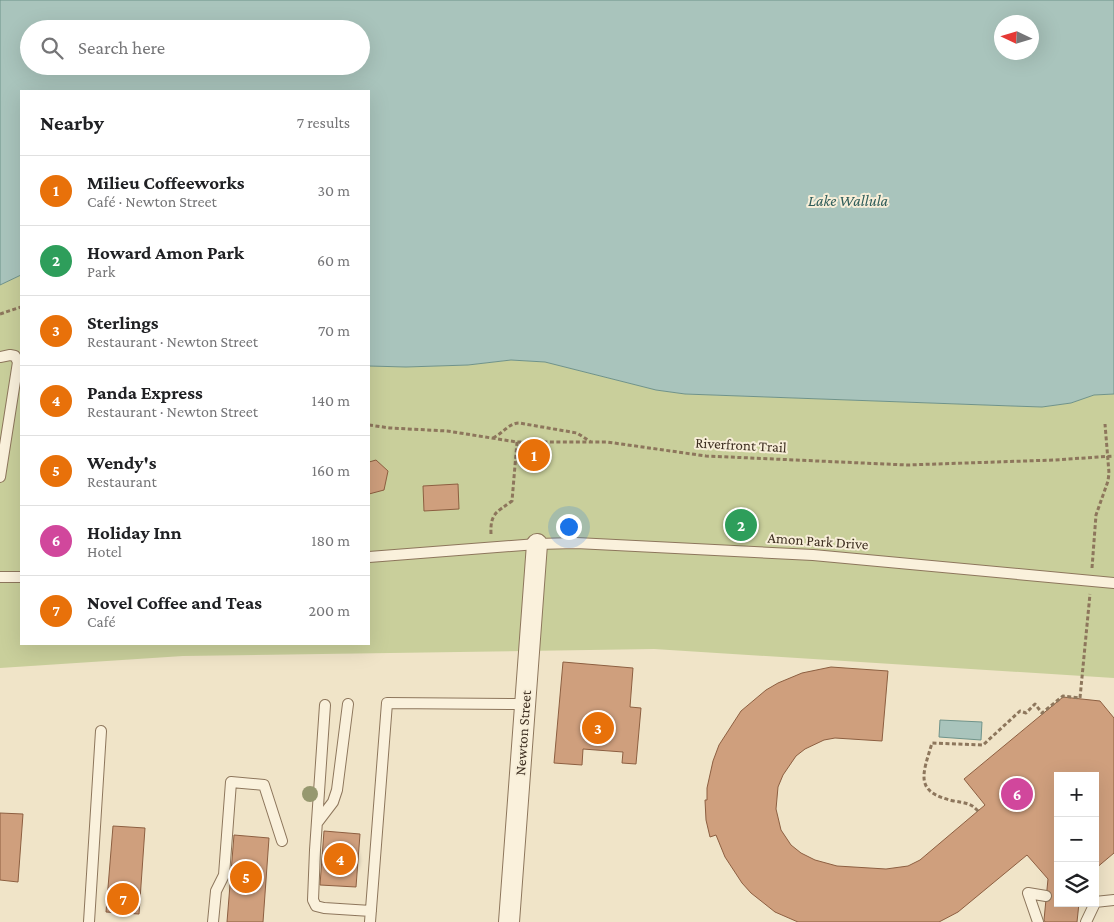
<!DOCTYPE html>
<meta charset="utf-8">
<style>
body{margin:0;font-family:"Crimson Pro",serif;background:#f6f6f6;color:#202124}
.controls{position:absolute;right:15px;bottom:15px;display:grid;overflow:hidden;border-radius:0px;box-shadow:0 5px 20px #0002}
.controls button{width:45px;height:45px;display:grid;place-items:center;padding:0;border:0;border-bottom:1px solid #e0e0e0;background:#fff;color:#202124;font:25px sans-serif}
.compass{position:absolute;left:994px;top:15px;width:45px;height:45px;border-radius:50%;background:#fff;box-shadow:0 5px 20px #0002;rotate:274deg}
.you{position:absolute;left:568px;top:526px;width:18px;height:18px;margin:-12px;border:4px solid #fff;border-radius:50%;background:#1a73e8;box-shadow:0 0 0 8px #1a73e833}
.badge{display:grid;place-items:center;width:32px;height:32px;border-radius:50%;background:#d93025;color:#fff;font-size:16px;font-weight:700}
.pin{position:absolute;translate:-50% -50%;border:2px solid #fff;box-shadow:0 1px 5px #0006}
.list{margin:0;padding:0;list-style:none}
h2{display:flex;justify-content:space-between;align-items:center;height:65px;margin:0;padding:0 20px;font-size:21px}
h2 small{font-size:16px;font-weight:400;color:#757577}
.list li{display:grid;grid-template-columns:32px 1fr auto;gap:15px;align-items:center;box-sizing:border-box;height:70px;padding:0 20px;border-top:1px solid #e0e0e0}
.list b{display:block;font-size:19px;white-space:nowrap}
.list p{margin:0;font-size:16px;white-space:nowrap;color:#757577}
.list em{font-size:16px;font-style:normal;color:#757577}
.icon{flex:none;width:28px;height:28px;fill:none;stroke:currentColor;stroke-width:2;stroke-linecap:round;stroke-linejoin:round}
.map{position:relative;flex:none;width:1114px;height:922px;overflow:hidden}
.search{position:absolute;background:#fff;box-shadow:0 5px 20px #0002;left:20px;top:20px;width:350px;height:55px;display:flex;align-items:center;gap:12px;box-sizing:border-box;padding:0 18px;border-radius:28px;color:#757577;font-size:19px}
.panel{position:absolute;background:#fff;box-shadow:0 5px 20px #0002;left:20px;top:90px;width:350px;height:555px;border-radius:0px}
.map>svg:first-child{display:block}
.green{fill:#c9cf9b}
.water{fill:#a9c4bc;stroke:#6f938a;fill-rule:evenodd}
.building{fill:#cf9f7d;stroke:#8d5f41}
.lines{fill:none;stroke-linecap:round;stroke-linejoin:round}
.service-casing{stroke:#8d765c;stroke-width:12}
.minor-casing{stroke:#8d765c;stroke-width:22}
.path{stroke:#8d765c;stroke-width:3;stroke-dasharray:4 2.5;stroke-linecap:butt}
.service{stroke:#faf1dc;stroke-width:10}
.minor{stroke:#faf1dc;stroke-width:20}
.tree{fill:#96986f}
.labels{text-anchor:middle;dominant-baseline:central;stroke-width:4;stroke-linejoin:round;paint-order:stroke}
.street-label{font-size:15px;fill:#3d2e20;stroke:#f7eed8}
.water-label{font-size:16px;font-style:italic;fill:#2f5d5a;stroke:#f7eed8}
</style>
<div class="map">
<svg width="1114" height="922" viewBox="0 0 1114 922">
<rect width="100%" height="100%" fill="#f0e4c8"/>
<!-- green -->
<path class="green" d="M21 275V644H369V366L407 367 468 365 511 360 545 362 656 390 685 394 1042 407 1071 403 1094 395 1114 394V678L654 649 183 656 0 668V285Z"/>
<!-- water -->
<path class="water" d="M0 0H1114V394L1094 395 1071 403 1042 407 1012 406 685 394 656 390 545 362 511 360 468 365 406 367 369 366V91H21V275L0 285ZM1032 22V52H1002V22ZM29 29H361V66H29Z
M940 720 982 722 981 740 939 737Z"/>
<!-- building -->
<path class="building" d="M376 460 388 471 384 490 369 494V462Z
M458 484 459 509 424 511 423 486Z
M563 662 633 668 630 707 641 708 636 764 622 763 623 752 583 749 582 765 554 763Z
M831 667 888 671 882 741 835 738 824 740 805 749 796 756 783 775 778 787 776 809 781 830 791 845 801 853 815 860 837 866 886 869 908 866 920 860 985 805 964 779 1063 697 1100 701 1114 718V853L1095 869V776H1058V903H1079L1077 922H1045L1044 920 1048 879 1027 855 958 912 939 922H798L775 912 751 893 742 883 725 857 716 835 710 837 706 820 705 800H707V788L713 761 719 745 741 711 766 690 778 683 802 673Z
M0 813 23 814 18 882 0 880Z
M113 826 145 828 139 914 106 912Z
M324 831 360 834 356 887 320 885Z
M234 835 269 838 263 922H227Z"/>
<g class="lines">
<!-- service casing -->
<g class="service-casing">
<path id="service" d="M0 357 10 355 15 356 18 362 0 477
M369 557 537 544 576 543 813 555 1114 583
M0 577H21
M325 705 315 850 313 900 316 906 324 908 371 911
M317 823 333 802 337 790 348 704
M1095 902 1114 900
M89 922 101 731
M213 922 216 891 224 875 231 782 264 785 282 841
M370 922 387 703 525 704
M1038 922 1028 893 1046 896
M1086 922 1095 903"/>
</g>
<!-- minor casing -->
<g class="minor-casing">
<path id="minor" d="M509 922 537 544"/>
</g>
<!-- path -->
<path class="path" d="M0 314 21 307
M369 425 390 428 447 431 517 442H607L706 456 907 465 1054 460 1114 456
M493 438C502 434 509 423 519 423L577 433 591 442
M491 534C490 513 497 512 512 501L517 442
M1092 568 1096 515 1108 481 1109 473 1105 424
M978 811C971 803 965 803 954 801 913 792 923 774 932 743L983 745 1020 711 1026 713 1035 704 1042 713 1063 696 1080 698 1090 594"/>
<!-- service -->
<use href="#service" class="service"/>
<!-- minor -->
<use href="#minor" class="minor"/>
</g>
<!-- trees -->
<circle class="tree" cx="310" cy="794" r="8"/>
<g class="labels">
<!-- street labels -->
<g class="street-label">
<text transform="translate(741 445) rotate(3)">Riverfront Trail</text>
<text transform="translate(818 541) rotate(4)">Amon Park Drive</text>
<text transform="translate(523 733) rotate(-86)">Newton Street</text>
</g>
<!-- water labels -->
<g class="water-label">
<text x="848" y="200">Lake Wallula</text>
</g>
</g>
</svg>
<div class="controls">
<button>+</button>
<button>−</button>
<button><svg class="icon" aria-label="layers" viewBox="0 0 24 24"><path d="M12 4l9 5-9 5-9-5zM3 14l9 5 9-5"/></svg></button>
</div>
<svg class="compass" viewBox="-18 -18 36 36"><path d="M0-13l5 13h-10z" fill="#e53935"/><path d="M0 13l5-13h-10z" fill="#757577"/></svg>
<div class="you"></div>
<div class="pin badge" style="left:534px;top:455px;background:#e8710a">1</div>
<div class="pin badge" style="left:741px;top:525px;background:#2e9e5b">2</div>
<div class="pin badge" style="left:598px;top:728px;background:#e8710a">3</div>
<div class="pin badge" style="left:340px;top:859px;background:#e8710a">4</div>
<div class="pin badge" style="left:246px;top:877px;background:#e8710a">5</div>
<div class="pin badge" style="left:1017px;top:794px;background:#d1479c">6</div>
<div class="pin badge" style="left:123px;top:899px;background:#e8710a">7</div>
<div class="search"><svg class="icon" aria-label="search" viewBox="0 0 24 24"><circle cx="10" cy="10" r="6"/><path d="M15 15l6 6"/></svg>Search here</div>
<section class="panel">
<h2>Nearby<small>7 results</small></h2>
<ul class="list">
<li><span class="badge" style="background:#e8710a">1</span><div><b>Milieu Coffeeworks</b><p>Café · Newton Street</p></div><em>30 m</em></li>
<li><span class="badge" style="background:#2e9e5b">2</span><div><b>Howard Amon Park</b><p>Park</p></div><em>60 m</em></li>
<li><span class="badge" style="background:#e8710a">3</span><div><b>Sterlings</b><p>Restaurant · Newton Street</p></div><em>70 m</em></li>
<li><span class="badge" style="background:#e8710a">4</span><div><b>Panda Express</b><p>Restaurant · Newton Street</p></div><em>140 m</em></li>
<li><span class="badge" style="background:#e8710a">5</span><div><b>Wendy's</b><p>Restaurant</p></div><em>160 m</em></li>
<li><span class="badge" style="background:#d1479c">6</span><div><b>Holiday Inn</b><p>Hotel</p></div><em>180 m</em></li>
<li><span class="badge" style="background:#e8710a">7</span><div><b>Novel Coffee and Teas</b><p>Café</p></div><em>200 m</em></li>
</ul>
</section>
</div>
